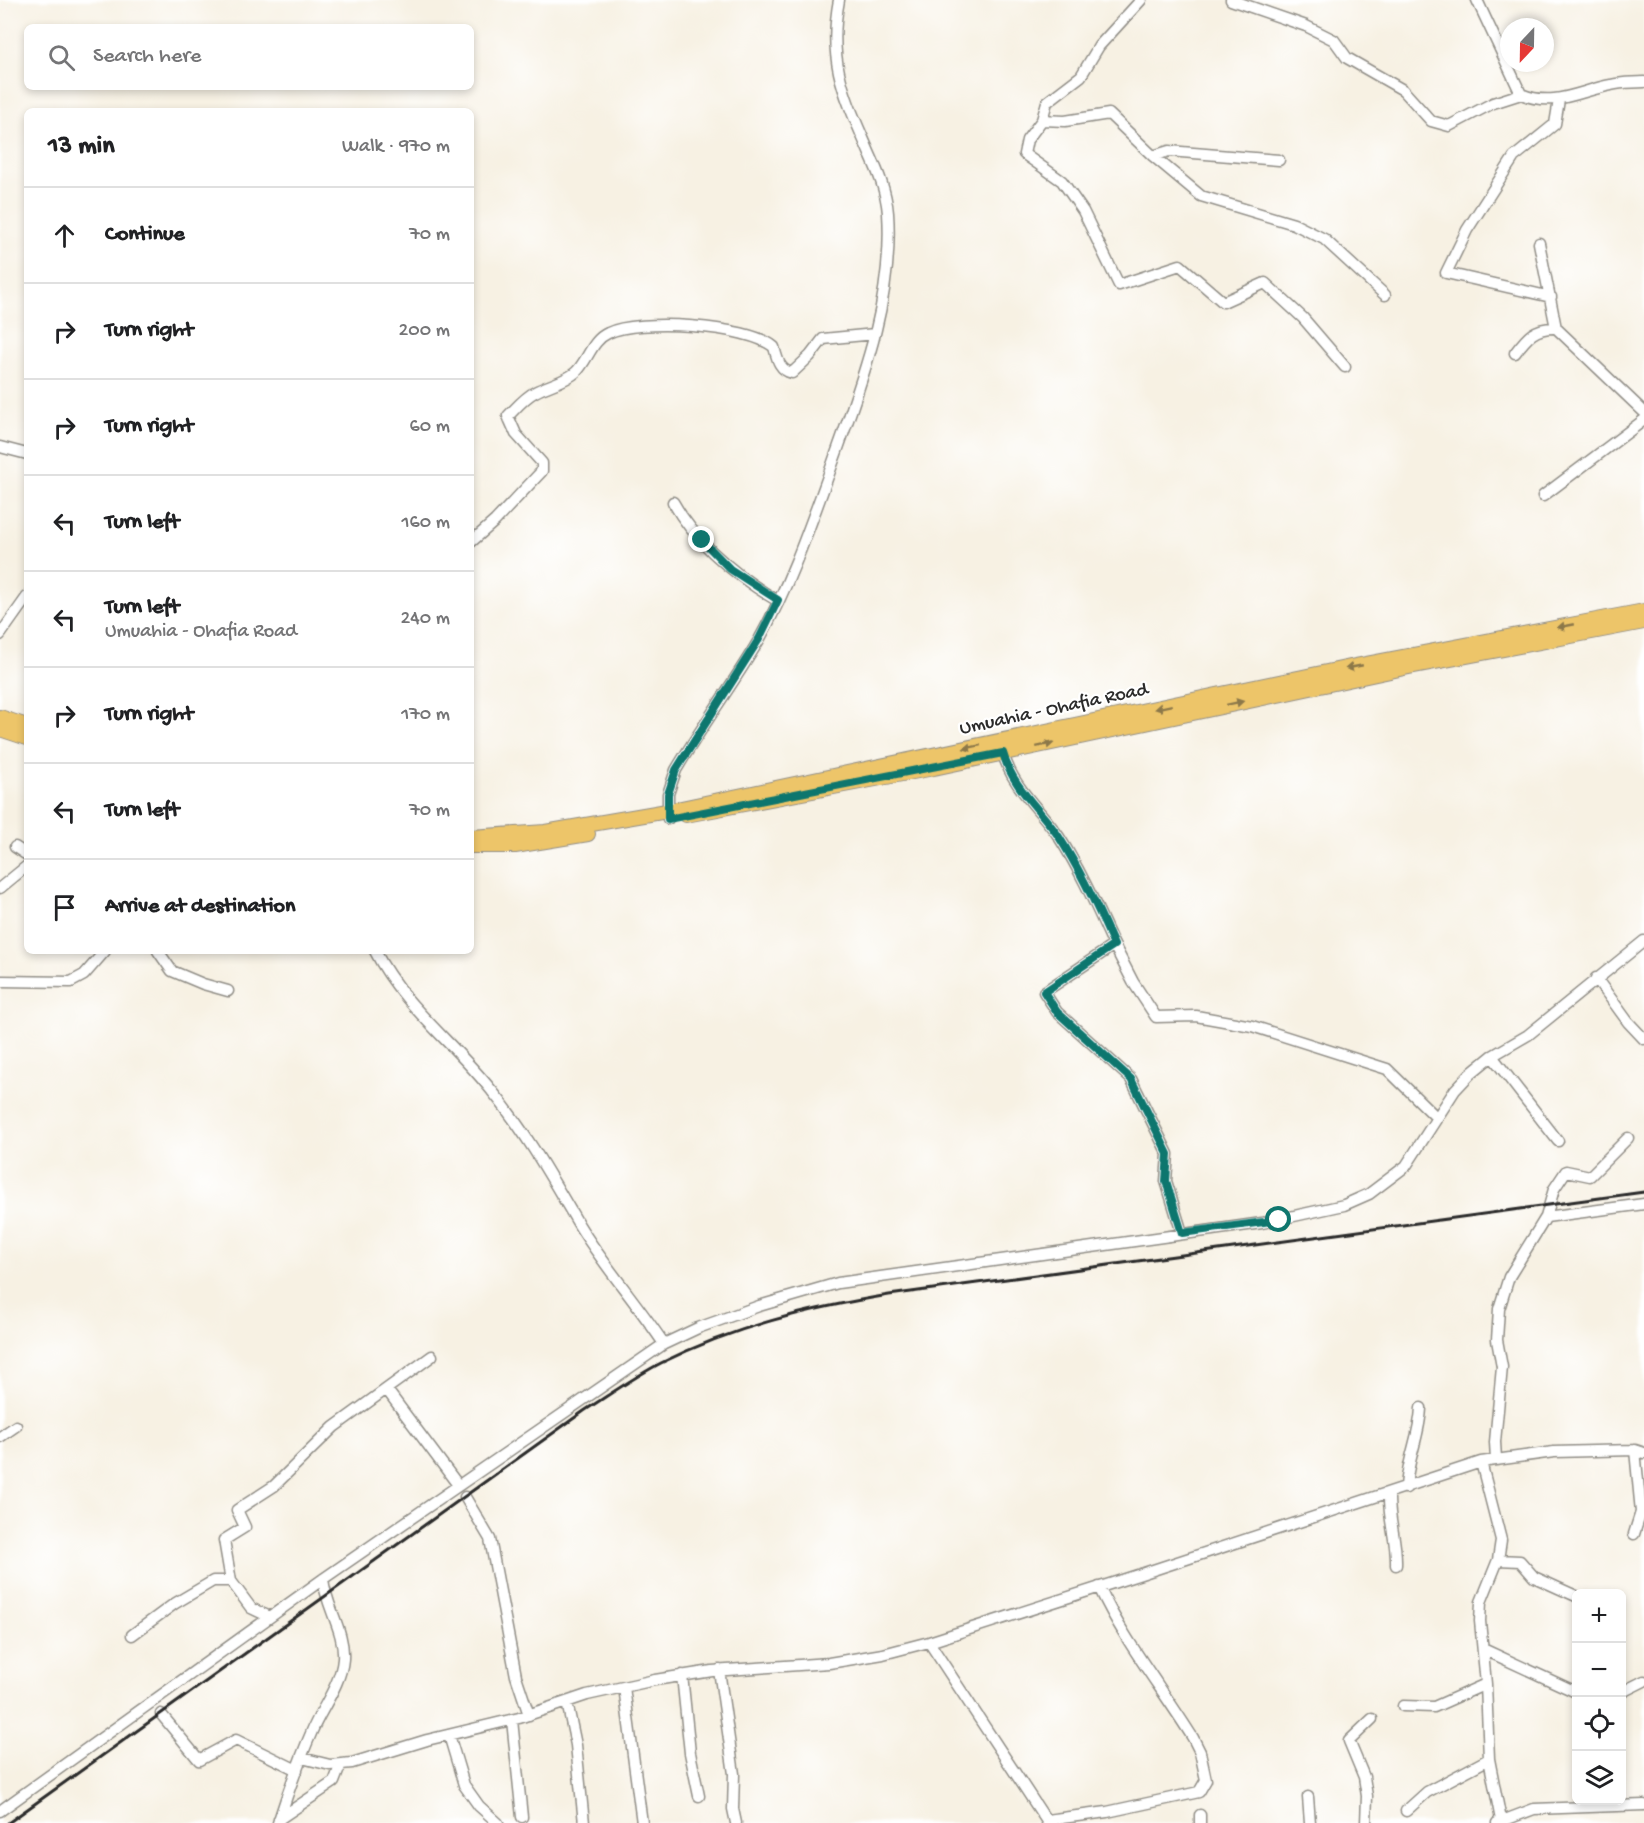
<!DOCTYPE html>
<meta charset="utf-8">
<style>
body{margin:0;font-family:"Gochi Hand",sans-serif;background:#f6f6f6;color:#202124}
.controls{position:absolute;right:18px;bottom:18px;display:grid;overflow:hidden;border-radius:9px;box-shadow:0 3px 9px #0003}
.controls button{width:54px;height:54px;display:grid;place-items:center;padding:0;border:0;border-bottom:2px solid #e0e0e0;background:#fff;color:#202124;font:30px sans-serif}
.compass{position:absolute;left:1500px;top:18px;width:54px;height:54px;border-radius:50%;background:#fff;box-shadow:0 3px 9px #0003;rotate:202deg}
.stop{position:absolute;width:18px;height:18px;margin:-14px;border:4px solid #0f766e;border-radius:50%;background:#fff}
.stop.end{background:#0f766e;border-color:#fff;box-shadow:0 2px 6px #0008}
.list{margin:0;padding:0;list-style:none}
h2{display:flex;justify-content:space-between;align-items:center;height:78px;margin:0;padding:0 24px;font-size:26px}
h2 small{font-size:20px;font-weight:400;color:#757577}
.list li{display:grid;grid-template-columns:39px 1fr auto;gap:18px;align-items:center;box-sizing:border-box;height:96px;padding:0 24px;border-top:2px solid #e0e0e0}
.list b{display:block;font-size:22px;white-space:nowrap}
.list p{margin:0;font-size:20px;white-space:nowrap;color:#757577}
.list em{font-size:20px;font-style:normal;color:#757577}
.icon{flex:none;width:33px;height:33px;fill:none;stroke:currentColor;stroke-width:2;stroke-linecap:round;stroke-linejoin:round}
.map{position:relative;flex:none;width:1644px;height:1823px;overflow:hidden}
.search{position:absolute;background:#fff;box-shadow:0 3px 9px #0003;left:24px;top:24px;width:450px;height:66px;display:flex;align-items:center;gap:15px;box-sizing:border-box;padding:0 21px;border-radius:9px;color:#757577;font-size:22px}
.panel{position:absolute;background:#fff;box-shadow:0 3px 9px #0003;left:24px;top:108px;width:450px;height:846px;border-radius:9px}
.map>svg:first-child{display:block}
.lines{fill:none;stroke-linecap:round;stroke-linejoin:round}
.minor-casing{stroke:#918e87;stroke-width:13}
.major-casing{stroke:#918e87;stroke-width:16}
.minor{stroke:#fff;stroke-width:10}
.major{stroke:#edc569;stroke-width:14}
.rail{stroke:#2b2b2b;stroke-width:3}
.oneway{fill:#8c784a}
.route{stroke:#0f766e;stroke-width:8}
.labels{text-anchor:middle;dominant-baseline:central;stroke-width:4.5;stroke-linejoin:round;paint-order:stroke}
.street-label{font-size:20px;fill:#2b2b2b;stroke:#fff}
</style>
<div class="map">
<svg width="1644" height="1823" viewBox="0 0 1644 1823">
<rect width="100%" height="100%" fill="#fff"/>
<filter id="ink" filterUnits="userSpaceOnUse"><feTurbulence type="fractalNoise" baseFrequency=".0167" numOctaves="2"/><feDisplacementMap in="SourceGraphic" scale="12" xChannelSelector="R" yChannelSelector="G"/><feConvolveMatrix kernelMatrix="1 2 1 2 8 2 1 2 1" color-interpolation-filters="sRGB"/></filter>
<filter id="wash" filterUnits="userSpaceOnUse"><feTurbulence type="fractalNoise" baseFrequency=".008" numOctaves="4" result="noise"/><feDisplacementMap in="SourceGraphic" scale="24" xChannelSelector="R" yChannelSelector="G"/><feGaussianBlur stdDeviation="1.35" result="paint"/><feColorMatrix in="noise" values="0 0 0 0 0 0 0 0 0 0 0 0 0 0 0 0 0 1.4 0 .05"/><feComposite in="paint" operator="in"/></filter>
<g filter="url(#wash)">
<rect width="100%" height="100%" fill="#f7f1e3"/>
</g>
<g filter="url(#ink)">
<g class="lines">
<!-- minor casing -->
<g class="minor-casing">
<path id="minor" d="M1141 0 1099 46 1081 76 1047 102 1042 120 1027 140 1024 154 1062 181 1083 211 1119 285 1180 265 1223 302 1265 283 1303 318 1345 367
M1231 0 1306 26 1334 40 1347 58 1403 90 1431 121 1449 126 1493 103 1521 94
M1477 0 1521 94C1554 108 1579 91 1611 85 1622 82 1633 83 1644 82
M1042 120 1065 121 1109 114 1153 156 1201 196 1294 224 1324 239 1385 295
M1153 156 1169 151 1279 160
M1539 243 1556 328
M1551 297 1446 273 1467 230 1514 157 1555 124 1559 100
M1515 353C1527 337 1535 327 1556 328L1644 412
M0 447 27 454
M1543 496 1644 420
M673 502C697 545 736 576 778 601
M471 542 495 521 542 471V463L516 434 508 416C516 408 525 397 535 392 548 385 565 382 576 372 588 360 592 340 608 333 638 318 748 325 774 347 777 358 779 370 792 373L810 356 823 339 875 334
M0 635 27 597
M1003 753C1012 787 1040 809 1059 837 1081 871 1097 908 1114 945L1044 992 1057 1012 1131 1079 1168 1154 1166 1181 1182 1233
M668 819V794L676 770C702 726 733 684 759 640 789 586 810 526 831 468 860 386 894 301 888 213 886 190 878 172 869 152 845 96 827 63 839 0
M15 847 27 855
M0 888 27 866
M1114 945 1133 982 1156 1017 1196 1016 1252 1026 1387 1069 1437 1118
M158 951 172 971 203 984 228 991
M375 951C403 1006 454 1043 492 1091 526 1132 552 1179 579 1225 604 1266 637 1303 664 1344
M1596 978 1628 1022 1644 1039
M0 981 71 982 84 975 105 951
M1492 1056 1558 1141
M1546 1217 1644 1204
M387 1390 458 1485
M0 1437 16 1426
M1496 1459 1495 1442 1502 1367 1497 1340 1499 1309 1509 1277 1546 1217 1554 1189 1566 1171 1590 1176 1628 1138
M1481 1462 1501 1540 1498 1560 1481 1602 1480 1621 1486 1684 1489 1759 1501 1820
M1406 1488C1407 1460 1420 1435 1421 1408
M1389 1493C1388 1521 1397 1539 1396 1565
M465 1497 490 1539 516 1676 529 1715
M1634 1534 1641 1512 1635 1450
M1498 1560 1520 1561 1534 1577 1576 1596
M231 1581 224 1540 245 1527 237 1510 274 1486 334 1427 432 1356
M132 1635 174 1604 213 1581H231L251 1608 270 1617
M929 1642 1048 1823
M1483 1649 1576 1692
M719 1670 734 1774 733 1809 736 1823
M682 1675 690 1753 699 1796
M624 1687 642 1823
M1622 1692 1644 1681
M567 1702 576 1745 584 1823
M1403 1706 1434 1707 1486 1684
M161 1714 199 1760 236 1740 297 1770
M512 1720 522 1817
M449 1735 464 1785 479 1806 498 1823
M302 1758 330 1765 352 1763 427 1740 519 1718 587 1695 655 1680 712 1671 829 1663 883 1654 929 1642 1144 1573 1481 1462 1554 1452 1635 1450 1644 1453
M1308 1797 1310 1823
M0 1811 323 1579 664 1344 698 1328 759 1306 838 1283 1262 1223 1344 1205 1369 1194 1406 1166 1455 1090 1470 1074 1492 1056 1528 1035 1644 941
M1406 1811 1427 1792 1489 1759
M1200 1815V1823
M279 1819 334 1782 341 1764
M1047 1820 1107 1812 1199 1792 1206 1780 1200 1752 1193 1738C1162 1688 1124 1641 1099 1587
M278 1823C288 1792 299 1761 312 1731 321 1709 341 1684 343 1659 345 1631 326 1607 323 1579
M1366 1823 1367 1796 1364 1777 1349 1741 1372 1719
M1497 1823 1534 1809 1644 1805"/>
</g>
<!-- major casing -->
<g class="major-casing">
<path id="major" d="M0 717 27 726
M0 729 27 738
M686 815 934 768 1409 667 1644 622
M471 837 545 832 667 811 1355 666 1644 611
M471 846H515L588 834"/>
</g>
<!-- minor -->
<use href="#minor" class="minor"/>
<!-- major -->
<use href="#major" class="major"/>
<!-- rail -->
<path class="rail" d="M8 1823 584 1411C609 1395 634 1377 661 1363 733 1327 810 1308 889 1295L1644 1192"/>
</g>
<!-- one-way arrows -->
<defs><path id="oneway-solid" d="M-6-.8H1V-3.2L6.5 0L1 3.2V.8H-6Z" transform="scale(1.5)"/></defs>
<g class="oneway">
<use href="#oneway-solid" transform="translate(1566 626) rotate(169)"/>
<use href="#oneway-solid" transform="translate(1354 667) rotate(169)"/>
<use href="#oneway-solid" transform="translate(1235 703) rotate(-12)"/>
<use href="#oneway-solid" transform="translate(1163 707) rotate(168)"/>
<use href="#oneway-solid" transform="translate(1045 745) rotate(-12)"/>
<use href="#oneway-solid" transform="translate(972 747) rotate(168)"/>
</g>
</g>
<g class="lines" filter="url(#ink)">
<!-- route -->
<path class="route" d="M702 540 730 569 778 600 759 639 676 770 668 794V819L1003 753C1012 787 1040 809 1059 837 1081 871 1098 908 1114 945L1044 992 1057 1012 1131 1079 1168 1154 1166 1181 1182 1233 1279 1220"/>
</g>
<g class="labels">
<!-- street labels -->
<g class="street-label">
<text transform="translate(1054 710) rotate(-12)">Umuahia - Ohafia Road</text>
</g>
</g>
</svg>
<div class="controls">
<button>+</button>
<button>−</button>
<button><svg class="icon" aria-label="locate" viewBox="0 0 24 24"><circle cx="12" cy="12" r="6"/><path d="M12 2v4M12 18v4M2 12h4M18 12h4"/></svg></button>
<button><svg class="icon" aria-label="layers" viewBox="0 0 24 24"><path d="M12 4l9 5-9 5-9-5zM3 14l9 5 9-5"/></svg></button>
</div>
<svg class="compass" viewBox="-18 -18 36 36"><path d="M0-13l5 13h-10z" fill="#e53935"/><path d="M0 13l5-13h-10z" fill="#757577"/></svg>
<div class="stop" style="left:1279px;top:1220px"></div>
<div class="stop end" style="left:702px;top:540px"></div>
<div class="search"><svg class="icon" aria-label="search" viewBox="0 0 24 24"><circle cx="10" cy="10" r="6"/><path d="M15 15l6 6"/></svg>Search here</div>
<section class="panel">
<h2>13 min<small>Walk · 970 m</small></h2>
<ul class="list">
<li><svg class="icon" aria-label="ahead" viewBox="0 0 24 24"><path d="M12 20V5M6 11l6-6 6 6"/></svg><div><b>Continue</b></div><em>70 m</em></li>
<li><svg class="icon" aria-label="right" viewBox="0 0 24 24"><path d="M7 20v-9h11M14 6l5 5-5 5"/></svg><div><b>Turn right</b></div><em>200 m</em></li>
<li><svg class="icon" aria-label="right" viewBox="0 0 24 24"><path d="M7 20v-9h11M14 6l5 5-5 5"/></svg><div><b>Turn right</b></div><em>60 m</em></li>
<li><svg class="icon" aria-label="left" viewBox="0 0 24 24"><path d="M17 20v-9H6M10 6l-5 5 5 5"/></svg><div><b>Turn left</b></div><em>160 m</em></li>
<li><svg class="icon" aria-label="left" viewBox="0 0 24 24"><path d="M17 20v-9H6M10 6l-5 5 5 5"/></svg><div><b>Turn left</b><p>Umuahia - Ohafia Road</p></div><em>240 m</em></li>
<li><svg class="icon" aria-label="right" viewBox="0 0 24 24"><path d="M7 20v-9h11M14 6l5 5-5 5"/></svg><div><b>Turn right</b></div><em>170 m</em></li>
<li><svg class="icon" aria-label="left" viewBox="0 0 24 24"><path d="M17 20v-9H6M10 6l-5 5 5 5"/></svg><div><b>Turn left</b></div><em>70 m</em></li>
<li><svg class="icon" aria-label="arrive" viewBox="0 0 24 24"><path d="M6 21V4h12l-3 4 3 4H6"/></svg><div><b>Arrive at destination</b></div></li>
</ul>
</section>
</div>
